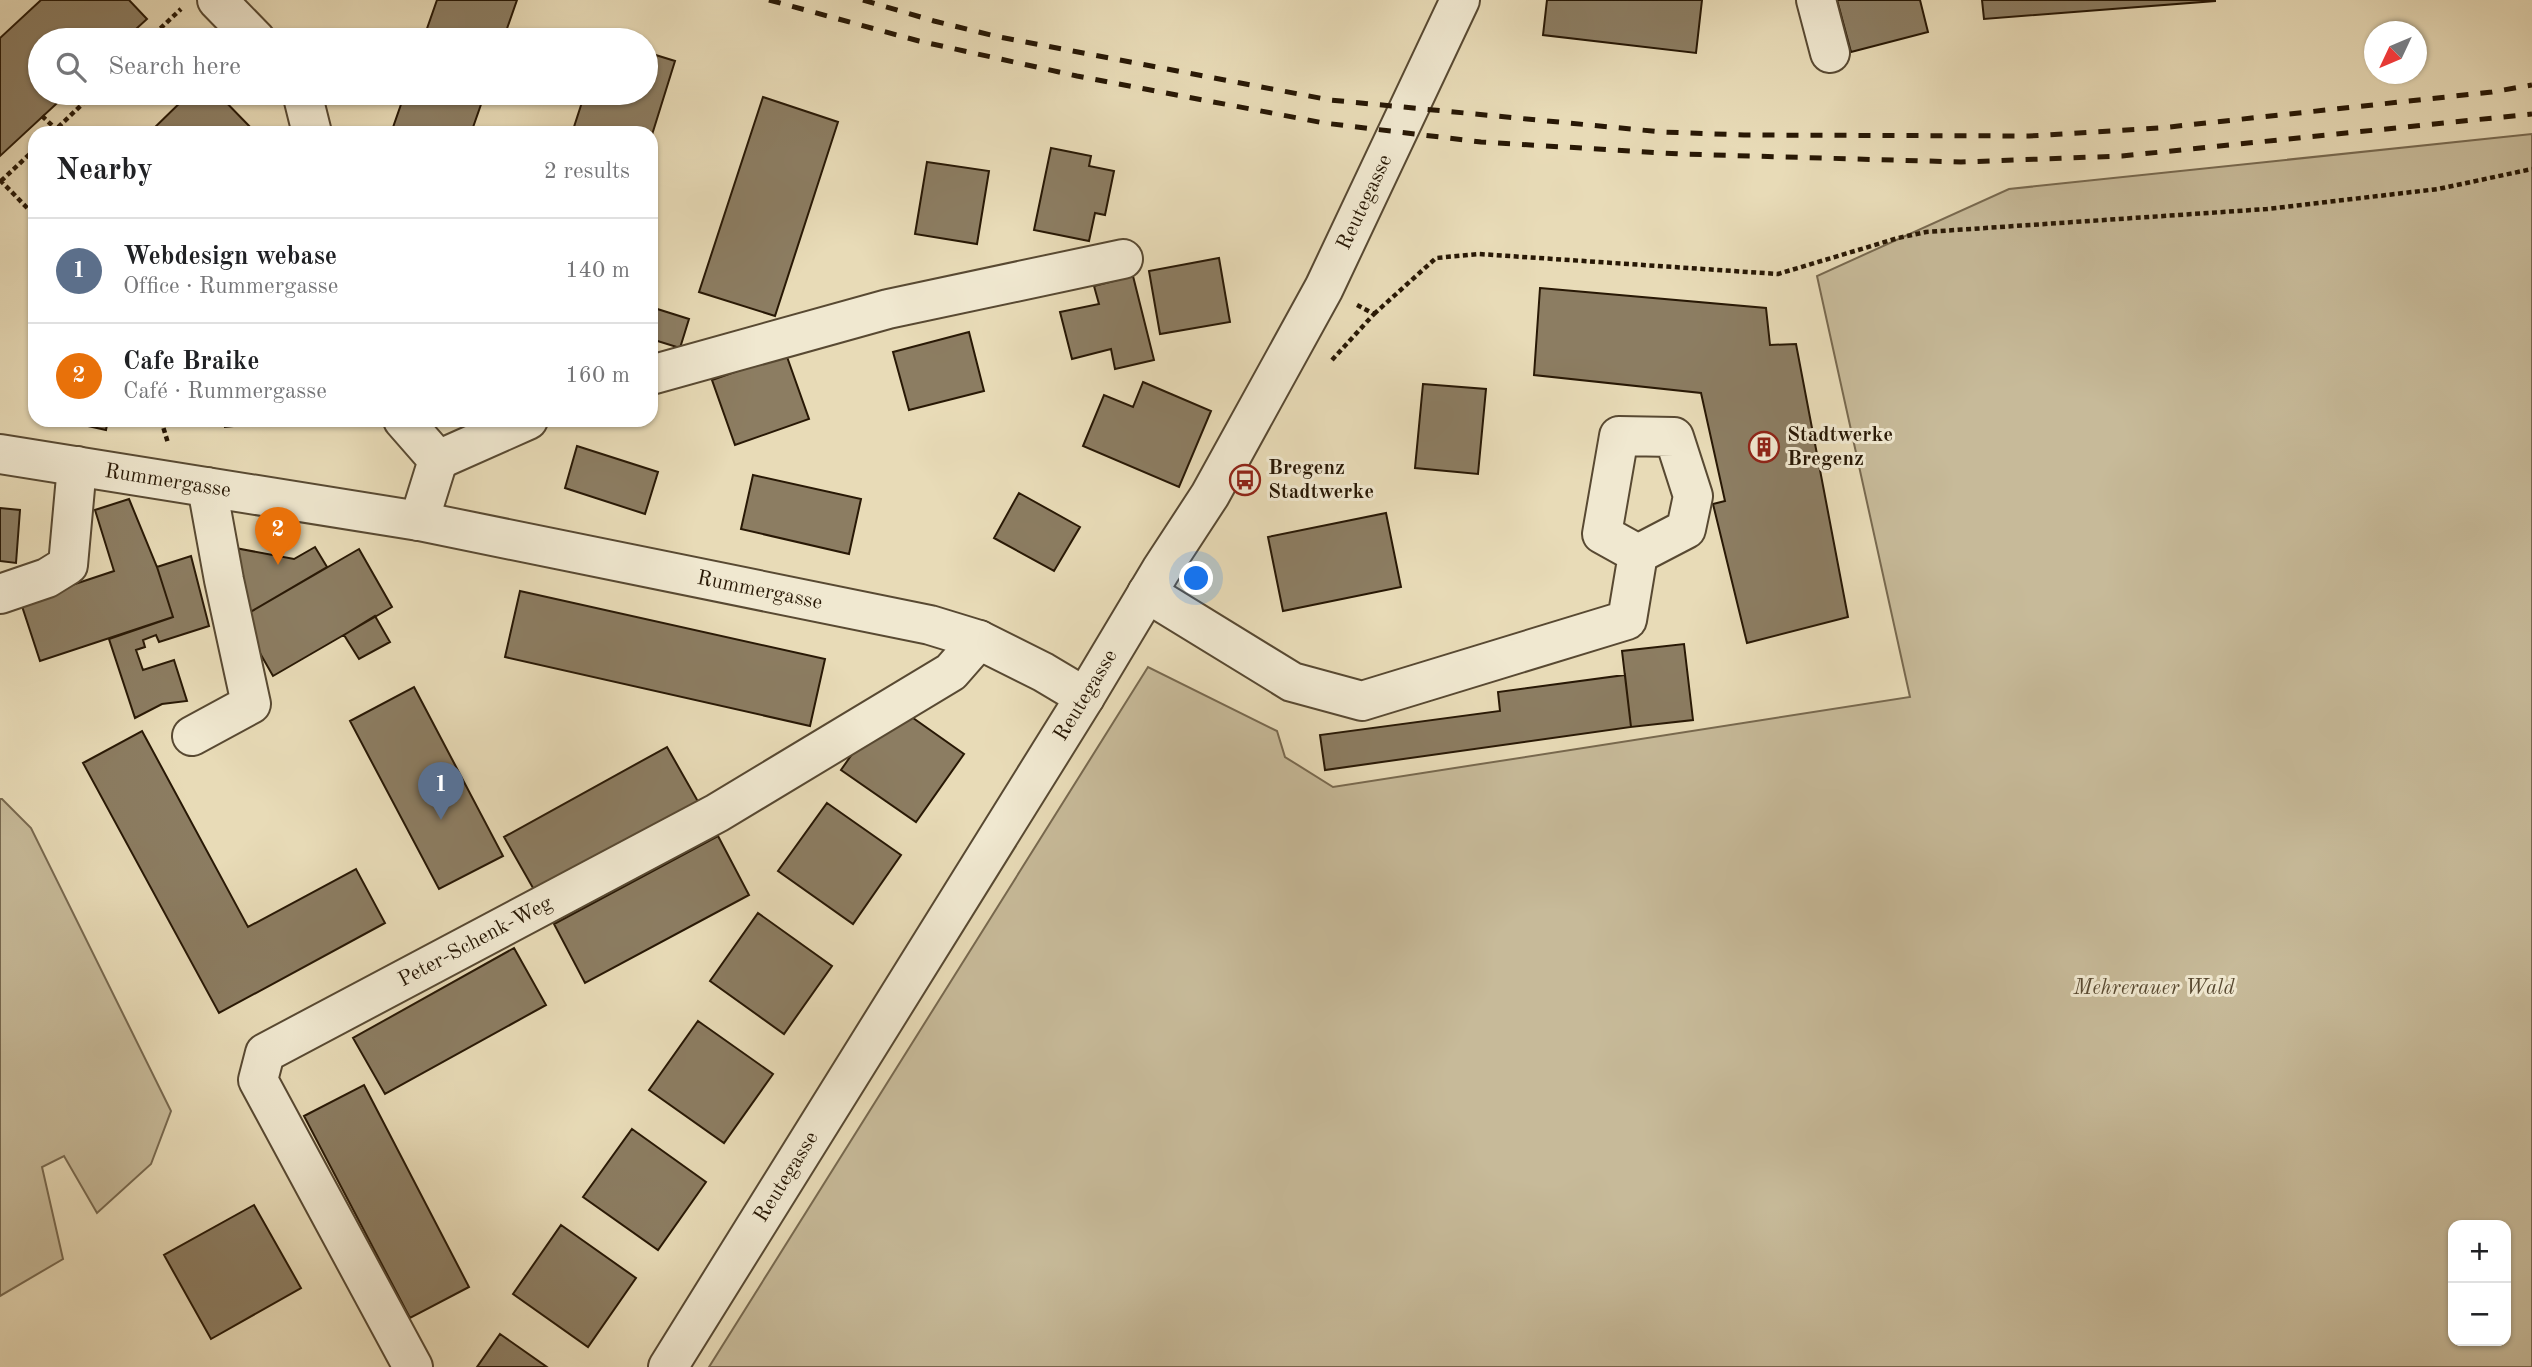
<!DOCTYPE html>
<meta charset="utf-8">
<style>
body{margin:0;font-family:"Old Standard TT",serif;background:#f6f6f6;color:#202124}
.controls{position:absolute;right:21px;bottom:21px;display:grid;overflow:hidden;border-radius:14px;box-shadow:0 2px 5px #0004}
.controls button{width:63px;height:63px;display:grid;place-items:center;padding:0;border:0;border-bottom:2px solid #e0e0e0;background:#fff;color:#202124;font:35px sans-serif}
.compass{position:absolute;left:2364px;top:21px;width:63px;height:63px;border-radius:50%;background:#fff;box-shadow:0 2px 5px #0004;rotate:226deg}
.you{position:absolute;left:1197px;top:579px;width:24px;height:24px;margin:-18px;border:5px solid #fff;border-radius:50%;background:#1a73e8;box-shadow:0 0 0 10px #1a73e833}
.badge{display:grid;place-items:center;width:46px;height:46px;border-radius:50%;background:#8f2418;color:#fff;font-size:23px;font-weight:700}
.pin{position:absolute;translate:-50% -58px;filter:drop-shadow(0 2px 4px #0008)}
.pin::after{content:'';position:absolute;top:37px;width:24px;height:21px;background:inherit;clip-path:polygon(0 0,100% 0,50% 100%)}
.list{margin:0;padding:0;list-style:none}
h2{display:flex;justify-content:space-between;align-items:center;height:91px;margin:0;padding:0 28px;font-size:30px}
h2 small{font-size:23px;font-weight:400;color:#757577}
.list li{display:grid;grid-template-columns:46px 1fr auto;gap:21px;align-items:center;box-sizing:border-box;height:105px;padding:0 28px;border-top:2px solid #e0e0e0}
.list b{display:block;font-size:26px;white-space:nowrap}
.list p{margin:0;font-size:23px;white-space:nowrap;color:#757577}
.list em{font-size:23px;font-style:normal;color:#757577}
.icon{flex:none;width:38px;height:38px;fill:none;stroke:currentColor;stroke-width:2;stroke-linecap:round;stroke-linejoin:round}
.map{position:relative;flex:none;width:2532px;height:1367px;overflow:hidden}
.search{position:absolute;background:#fff;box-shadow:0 2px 5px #0004;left:28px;top:28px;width:630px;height:77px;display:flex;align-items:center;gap:18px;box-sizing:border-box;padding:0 24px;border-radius:38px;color:#757577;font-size:26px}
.panel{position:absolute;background:#fff;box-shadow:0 2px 5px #0004;left:28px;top:126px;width:630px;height:301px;border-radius:21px}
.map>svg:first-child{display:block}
.green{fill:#c7ba99;stroke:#78694f;stroke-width:2;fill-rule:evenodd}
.building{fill:#8c7d62;stroke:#281805;stroke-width:2}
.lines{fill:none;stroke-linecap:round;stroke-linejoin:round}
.minor-casing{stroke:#584932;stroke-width:42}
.path{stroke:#281805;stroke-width:4.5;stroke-dasharray:5 3.5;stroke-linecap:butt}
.minor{stroke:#f0e8d0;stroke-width:38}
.rail{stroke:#281805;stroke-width:5;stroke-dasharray:12 12;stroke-linecap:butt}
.labels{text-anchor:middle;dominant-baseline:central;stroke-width:6;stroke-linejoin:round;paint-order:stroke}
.street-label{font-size:21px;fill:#281805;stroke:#f0e8d0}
.poi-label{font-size:21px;font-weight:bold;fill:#281805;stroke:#f0e8d0;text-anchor:start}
.park-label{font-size:21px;font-style:italic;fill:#584931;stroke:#f0e8d0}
</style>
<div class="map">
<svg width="2532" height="1367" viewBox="0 0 2532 1367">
<rect width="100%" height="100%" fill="#e8dbb7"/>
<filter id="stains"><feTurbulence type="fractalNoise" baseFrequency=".00286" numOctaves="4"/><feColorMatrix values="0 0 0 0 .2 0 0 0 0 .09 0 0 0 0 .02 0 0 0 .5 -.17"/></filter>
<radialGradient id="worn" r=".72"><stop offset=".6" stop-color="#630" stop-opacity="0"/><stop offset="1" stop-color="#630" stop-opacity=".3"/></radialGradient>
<!-- green -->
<path class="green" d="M2532 134V1367H709L1148 667 1277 731 1285 757 1333 787 1910 697 1817 276 2009 189ZM2453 1225H2506V1341H2453Z
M0 799H2L31 828 171 1111 151 1164 97 1213 64 1156 42 1167 63 1259 0 1296Z"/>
<!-- building -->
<path class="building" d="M41 0H129L147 19 124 40H40V93H68L0 156V38Z
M437 0H517L503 40H423Z
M1547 0H1702L1696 53 1543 35Z
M1837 0H1920L1928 32 1851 52Z
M1982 0H2215V1L1984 19Z
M646 52 675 61 651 138V133H572L585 93H646Z
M190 93H217L256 133H149Z
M405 93H485L471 133H391Z
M763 97 838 122 775 316 699 292Z
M1051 148 1091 156 1089 166 1114 171 1105 215 1095 213 1089 241 1034 230Z
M927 162 989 171 977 244 915 234Z
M1219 258 1230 322 1160 334 1149 271Z
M1133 276 1154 360 1115 369 1111 349 1072 359 1060 312 1099 304 1094 286Z
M1540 288 1766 308 1770 345 1796 344 1848 617 1747 643 1713 504 1725 501 1701 393 1534 375Z
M651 307 689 319 680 348 651 339Z
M969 332 984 391 909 410 893 352Z
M786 354 809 419 735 445 712 380Z
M1143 382 1211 411 1179 487 1083 446 1104 395 1133 407Z
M1423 384 1486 389 1478 474 1415 468Z
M61 420H108L106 430Z
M225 420H294L225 427Z
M577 446 658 472 645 514 565 488Z
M753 475 861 499 849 554 741 529Z
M1019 493 1080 527 1054 571 994 538Z
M129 499 157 567 173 617 40 661 18 594 69 586 114 571 95 510Z
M0 508 20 510 16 563 0 561Z
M1386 513 1401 587 1283 611 1268 537Z
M230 547 294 559 315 547 327 567 240 618Z
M359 549 392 607 273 676 240 618Z
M191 556 209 626 159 642 156 635 143 640 145 647 136 650 143 670 174 660 187 701 162 704 135 718 109 639 173 617 157 567Z
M520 591 825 659 810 726 505 657Z
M375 616 390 642 359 659 344 635Z
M1684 644 1693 720 1631 727 1622 651Z
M1625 675 1631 727 1325 770 1320 735 1500 711 1498 692Z
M414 687 503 856 439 889 350 721Z
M889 701 964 754 916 822 841 770Z
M142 731 248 927 356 869 385 923 219 1013 83 763Z
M667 747 700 805 537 895 504 837Z
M827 803 901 855 853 924 778 871Z
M718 836 749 895 585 983 554 924Z
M758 913 832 966 784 1034 710 981Z
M514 948 546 1005 385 1094 353 1038Z
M698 1021 773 1074 724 1143 649 1090Z
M364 1085 469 1287 410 1318 304 1116Z
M632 1129 706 1182 658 1250 583 1197Z
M254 1205 301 1288 211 1339 164 1255Z
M561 1225 636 1278 588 1347 513 1294Z
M500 1334 547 1367H477Z"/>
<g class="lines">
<!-- minor casing -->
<g class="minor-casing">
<g id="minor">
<path d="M217 0 256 40"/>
<path d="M1816 0 1830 53"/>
<path d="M302 93 312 133"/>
<path d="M651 375 888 309 1123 259"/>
<path d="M403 420 438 460 419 521"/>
<path id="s1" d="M0 454 419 521 930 625 979 640 1043 672 1085 697"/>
<path d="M438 460 528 420"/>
<path d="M1147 593 1292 682 1362 701 1627 620 1638 554 1686 529 1693 496 1674 437 1619 436 1602 534 1638 554"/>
<path d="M0 594 47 578 68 565 77 466"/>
<path d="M192 736 251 704 224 580 207 487"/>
<path id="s2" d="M413 1367 258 1080 265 1053 717 813 951 672 979 640"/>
<path id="s3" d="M668 1367 1085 697 1161 570 1210 495 1324 288 1460 0"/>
</g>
</g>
<!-- path -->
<path class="path" d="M148 40 181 9
M42 116 56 129
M52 133 94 93
M0 180 35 216
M1 181 35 149
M1374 314 1436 258 1479 254 1778 274 1898 238 1926 232 2267 209 2438 189 2532 169
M1332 360 1374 314 1357 305
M161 420 168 443"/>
<!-- minor -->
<use href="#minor" class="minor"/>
<!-- rail -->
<path class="rail" d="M769 0 919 41 1077 76 1324 123 1481 142 1680 154 1961 162 2122 156 2532 114
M863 0 934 21 999 37 1330 100 1662 132 1744 135 2029 136 2160 128 2492 92 2532 85"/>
</g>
<!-- icons -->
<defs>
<g id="building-ring" transform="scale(1.575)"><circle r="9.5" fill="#f0e8d0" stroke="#8f2418" stroke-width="1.5"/><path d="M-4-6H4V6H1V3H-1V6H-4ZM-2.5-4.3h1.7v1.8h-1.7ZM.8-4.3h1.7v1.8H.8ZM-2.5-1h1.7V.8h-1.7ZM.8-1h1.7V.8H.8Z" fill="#8f2418"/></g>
<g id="bus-ring" transform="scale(1.575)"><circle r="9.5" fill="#f0e8d0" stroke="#8f2418" stroke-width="1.5"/><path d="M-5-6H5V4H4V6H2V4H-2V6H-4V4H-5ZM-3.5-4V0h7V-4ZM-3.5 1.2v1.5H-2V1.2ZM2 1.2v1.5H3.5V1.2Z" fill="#8f2418"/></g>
</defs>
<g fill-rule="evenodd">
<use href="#building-ring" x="1764" y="447"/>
<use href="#bus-ring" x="1245" y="480"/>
</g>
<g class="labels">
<!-- street labels -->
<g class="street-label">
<text stroke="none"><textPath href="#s3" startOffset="1358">Reutegasse</textPath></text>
<text stroke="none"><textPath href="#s1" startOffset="170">Rummergasse</textPath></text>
<text stroke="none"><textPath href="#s1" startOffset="772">Rummergasse</textPath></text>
<text stroke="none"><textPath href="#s3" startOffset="791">Reutegasse</textPath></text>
<text stroke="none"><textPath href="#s2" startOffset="592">Peter-Schenk-Weg</textPath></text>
<text stroke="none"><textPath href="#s3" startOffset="224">Reutegasse</textPath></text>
</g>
<!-- poi labels -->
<g class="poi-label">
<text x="1787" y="435">Stadtwerke<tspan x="1787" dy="24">Bregenz</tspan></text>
<text x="1268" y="468">Bregenz<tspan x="1268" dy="24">Stadtwerke</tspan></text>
</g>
<!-- park labels -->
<g class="park-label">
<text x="2154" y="988">Mehrerauer Wald</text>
</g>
</g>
<rect width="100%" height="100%" filter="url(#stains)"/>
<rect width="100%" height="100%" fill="url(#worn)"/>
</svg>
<div class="controls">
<button>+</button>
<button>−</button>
</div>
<svg class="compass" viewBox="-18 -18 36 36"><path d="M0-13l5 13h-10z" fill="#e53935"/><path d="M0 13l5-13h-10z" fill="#757577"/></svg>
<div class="you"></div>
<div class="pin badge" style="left:441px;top:820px;background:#5c6f8a">1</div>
<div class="pin badge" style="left:278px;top:565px;background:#e8710a">2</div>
<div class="search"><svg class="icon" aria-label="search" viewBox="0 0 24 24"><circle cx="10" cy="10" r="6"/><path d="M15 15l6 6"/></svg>Search here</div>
<section class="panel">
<h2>Nearby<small>2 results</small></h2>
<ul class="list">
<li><span class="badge" style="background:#5c6f8a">1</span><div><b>Webdesign webase</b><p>Office · Rummergasse</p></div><em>140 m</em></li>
<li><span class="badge" style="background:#e8710a">2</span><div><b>Cafe Braike</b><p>Café · Rummergasse</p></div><em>160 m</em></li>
</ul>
</section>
</div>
